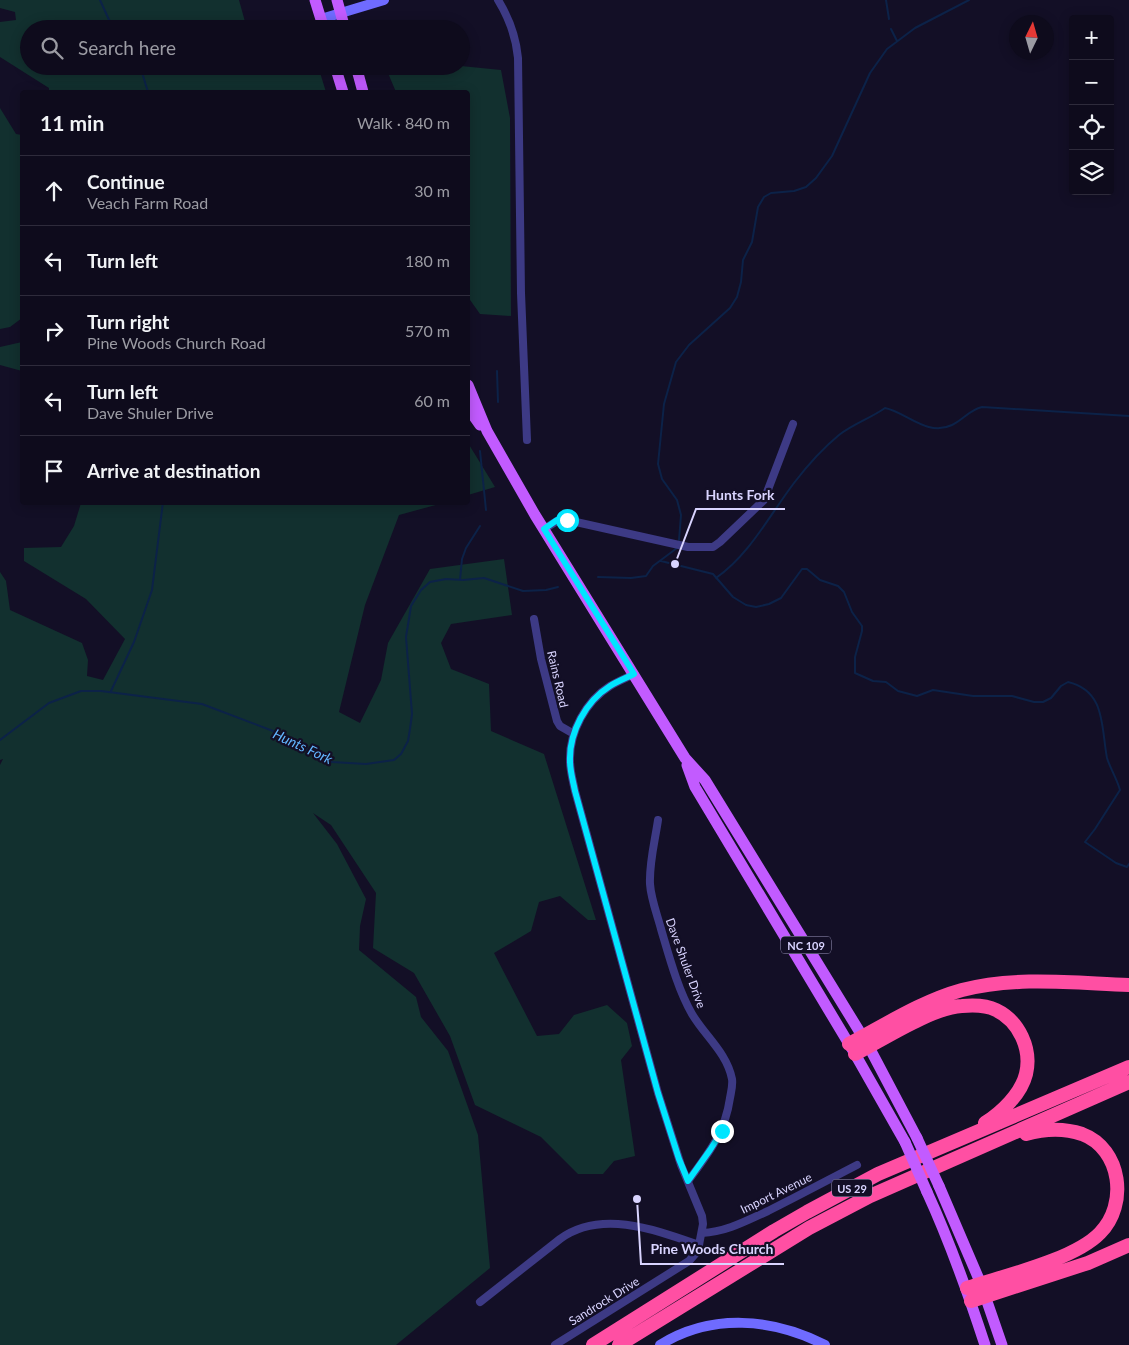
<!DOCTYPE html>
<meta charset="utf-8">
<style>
body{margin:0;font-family:Lato,sans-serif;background:#171425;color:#f1f3f6}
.controls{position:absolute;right:15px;top:15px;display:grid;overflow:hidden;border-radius:5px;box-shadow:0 2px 12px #0003}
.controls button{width:45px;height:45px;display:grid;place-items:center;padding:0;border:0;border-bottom:1px solid #2e2b3b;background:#0e0b1c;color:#f1f3f6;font:25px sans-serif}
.compass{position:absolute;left:1009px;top:15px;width:45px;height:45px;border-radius:50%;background:#0e0b1c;box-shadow:0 2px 12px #0003;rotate:5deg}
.stop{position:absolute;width:15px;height:15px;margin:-11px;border:4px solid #00e5ff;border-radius:50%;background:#fff}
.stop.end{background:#00e5ff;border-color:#fff;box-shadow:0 1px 5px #0008}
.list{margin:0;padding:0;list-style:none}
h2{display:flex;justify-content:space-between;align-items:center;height:65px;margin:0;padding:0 20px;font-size:21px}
h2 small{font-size:16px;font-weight:400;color:#9b9ba3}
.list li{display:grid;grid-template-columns:32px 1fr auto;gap:15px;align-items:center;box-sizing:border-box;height:70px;padding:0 20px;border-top:1px solid #2e2b3b}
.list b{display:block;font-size:19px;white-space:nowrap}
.list p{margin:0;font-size:16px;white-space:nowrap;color:#9b9ba3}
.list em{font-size:16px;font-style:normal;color:#9b9ba3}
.icon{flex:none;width:28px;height:28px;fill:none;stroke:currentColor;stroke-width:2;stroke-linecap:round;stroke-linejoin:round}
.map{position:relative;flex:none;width:1129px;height:1345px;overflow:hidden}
.search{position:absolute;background:#0e0b1c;box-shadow:0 2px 12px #0003;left:20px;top:20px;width:450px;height:55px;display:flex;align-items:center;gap:12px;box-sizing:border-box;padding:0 18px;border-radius:28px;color:#9b9ba3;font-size:19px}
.panel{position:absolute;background:#0e0b1c;box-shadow:0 2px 12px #0003;left:20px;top:90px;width:450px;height:415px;border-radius:5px}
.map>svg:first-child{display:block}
.green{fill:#12302f}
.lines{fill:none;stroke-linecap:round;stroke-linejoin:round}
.stream{stroke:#0c2248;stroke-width:2}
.street{stroke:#3d3a85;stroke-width:8}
.secondary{stroke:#6f6bff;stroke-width:10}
.primary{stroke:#c25bff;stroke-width:11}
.highway{stroke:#ff4fa3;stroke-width:14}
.primary-bridge{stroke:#c25bff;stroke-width:11}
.route{stroke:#00e5ff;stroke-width:6}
.labels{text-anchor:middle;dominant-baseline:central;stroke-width:4.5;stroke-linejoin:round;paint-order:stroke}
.shield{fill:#130f26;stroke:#9e99be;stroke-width:1}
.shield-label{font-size:11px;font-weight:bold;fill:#d9d4ff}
.street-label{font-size:12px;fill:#d9d4ff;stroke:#130f26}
.water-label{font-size:14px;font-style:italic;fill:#62b6ff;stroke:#130f26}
.leader{fill:none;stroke:#d9d4ff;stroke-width:2}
.callout-dot{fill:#d9d4ff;stroke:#130f26;stroke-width:2}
.callout-label{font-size:14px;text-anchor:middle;font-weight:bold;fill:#d9d4ff;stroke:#130f26;stroke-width:4.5;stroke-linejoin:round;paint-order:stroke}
</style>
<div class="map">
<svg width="1129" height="1345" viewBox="0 0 1129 1345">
<rect width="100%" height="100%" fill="#130f26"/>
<!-- green -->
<path class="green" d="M0 0H239L247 29H29V66H318L326 92H49V88L0 57V22L16 20 15 12 0 8Z
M385 66H461L501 70 510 118 511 316 480 314 468 297V92H396Z
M0 108 16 134 22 135V318L10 327 0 329Z
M22 342V371L0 365V347Z
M468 443 495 487 468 495Z
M81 503H443L399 515 365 605 339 712 360 723 381 680 388 643 430 569 504 559 512 615 451 624 441 643 451 669 489 684 491 731 544 754 596 920H588L560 896 539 902 531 931 494 953 537 1036 559 1034 574 1015 607 1005 627 1023 632 1046 621 1060 635 1156 614 1161 603 1174H578L541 1137 475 1105 450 1036 414 973 373 948 376 893 331 825 313 813 337 844 366 899 360 926 359 950 416 997 421 1017 448 1051 478 1135 490 1268 396 1345H0V765L3 759 0 760V572L6 581 10 610 82 643 88 660 87 676 103 680 125 639 86 599 24 561V548L61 547 74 526Z"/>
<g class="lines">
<!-- stream -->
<path class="stream" d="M100 0 110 22 115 29
M886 0 889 19
M891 29 897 41
M140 66 148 92
M497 371 498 402
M480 451 486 510
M679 540 681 515 677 500 662 479 658 464 664 404 676 362 689 345 730 308 737 297 741 282 743 260 752 242 758 207 764 197 771 193 794 191 806 187 816 178 832 156 870 73 887 49 915 28 969 0
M661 561 713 574 733 597 746 605 756 607 769 604 781 598 802 569H807L820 580 838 586 844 592 852 612 862 626V631L855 657V673L873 681 886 682 898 691 917 696 933 690 973 696H1012L1034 702H1043L1051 698 1061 686 1068 682C1106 691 1101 727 1107 758 1110 768 1117 779 1120 790L1095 829 1085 842 1116 863 1127 867 1129 864
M598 577 631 578 646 576 653 566 677 548
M716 578C750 554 769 516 794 483 807 466 822 449 839 435 853 424 871 418 885 408 906 412 927 437 952 425 963 420 969 410 982 407L1129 416
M460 580 462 559 466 548 480 526
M111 691 134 642 152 590 163 502
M0 740 49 703 81 691H101L202 704 273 731 317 756 332 762 366 764 394 760 401 754 408 741 410 729 412 714 406 637 411 606 421 590 430 582 446 579 463 580 484 578 523 591 546 590 558 587"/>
<!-- street -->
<path class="street" d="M498 0C509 18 516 36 518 58L521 293 527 440
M544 529 557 521 567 520 688 547H713L720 542 764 500 793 424
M534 619 541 659 557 721 560 726 574 734
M658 820C655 841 649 863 650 884 651 899 657 914 661 929 669 956 678 990 692 1014 705 1036 727 1053 732 1079 733 1085 731 1092 730 1098 725 1133 708 1154 688 1181
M702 1233C726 1232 746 1221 768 1211 798 1196 828 1180 857 1165
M480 1302 560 1239C601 1209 656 1230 699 1245
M555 1345 689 1261 696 1253 699 1245 703 1224 702 1216 681 1165 658 1093 575 791C573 781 570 771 570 761 569 732 586 701 610 686 618 681 626 678 634 674"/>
<!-- secondary -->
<path class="secondary" d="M321 19 384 0
M660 1345C711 1313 773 1318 825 1345"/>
<!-- primary -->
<path class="primary" d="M315 0 324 29
M337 0 345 29
M335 66 343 92
M356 66 363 92
M468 385 487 431 535 515 685 758 705 780 869 1047 917 1138
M468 408 480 425
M687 765 695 787 855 1054 905 1142
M939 1186 981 1284 1002 1345
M927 1192C950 1242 968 1293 985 1345"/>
<!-- highway -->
<path class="highway" d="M849 1044C885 1025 922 1001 962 990 1017 976 1073 983 1129 985
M855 1054C882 1040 933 1007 962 1006 973 1005 986 1005 996 1010 1019 1021 1032 1049 1026 1074 1021 1094 1002 1112 985 1123
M967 1288C1003 1276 1074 1260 1100 1233 1128 1205 1122 1149 1082 1134 1064 1128 1044 1129 1026 1134
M971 1301 1088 1263 1129 1245
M593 1345 774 1231 807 1212 878 1174 1129 1067
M619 1345 809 1228 870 1196 1129 1082"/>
<!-- primary-bridge -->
<path class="primary-bridge" d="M917 1138 939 1186
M905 1142 927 1192"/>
</g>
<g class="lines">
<!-- route -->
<path class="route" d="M567 520H557L544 529 634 674C626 678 618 681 610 686 586 701 569 732 570 761 570 771 573 781 575 791L658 1093 679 1159 688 1181 710 1150 722 1131"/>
</g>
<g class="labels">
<!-- shield labels -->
<g class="shield">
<rect x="781" y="936.5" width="50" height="17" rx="4"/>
<rect x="832" y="1179.5" width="40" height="17" rx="4"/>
</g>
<g class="shield-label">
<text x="806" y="945">NC 109</text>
<text x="852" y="1188">US 29</text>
</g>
<!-- street labels -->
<g class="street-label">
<text transform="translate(558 679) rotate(77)">Rains Road</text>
<text transform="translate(686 963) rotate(70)">Dave Shuler Drive</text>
<text transform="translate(776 1193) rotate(-26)">Import Avenue</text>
<text transform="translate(604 1301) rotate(-32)">Sandrock Drive</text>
</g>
<!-- water labels -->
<g class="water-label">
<text transform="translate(303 746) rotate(25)">Hunts Fork</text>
</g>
</g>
<!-- callouts -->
<path class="leader" d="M675 564L696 509H785M637 1199L641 1264H784"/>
<g class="callout-dot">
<circle cx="675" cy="564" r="5"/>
<circle cx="637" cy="1199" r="5"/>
</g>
<g class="callout-label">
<text x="740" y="500">Hunts Fork</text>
<text x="712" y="1254">Pine Woods Church</text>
</g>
</svg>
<div class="controls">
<button>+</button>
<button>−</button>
<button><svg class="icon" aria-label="locate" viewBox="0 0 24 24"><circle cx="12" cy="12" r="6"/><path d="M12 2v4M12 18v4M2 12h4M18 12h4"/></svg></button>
<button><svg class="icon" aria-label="layers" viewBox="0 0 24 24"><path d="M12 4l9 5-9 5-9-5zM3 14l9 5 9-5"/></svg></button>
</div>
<svg class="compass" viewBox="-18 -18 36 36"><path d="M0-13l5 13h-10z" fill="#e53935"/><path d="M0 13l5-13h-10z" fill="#9b9ba3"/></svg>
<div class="stop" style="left:567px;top:520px"></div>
<div class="stop end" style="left:722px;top:1131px"></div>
<div class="search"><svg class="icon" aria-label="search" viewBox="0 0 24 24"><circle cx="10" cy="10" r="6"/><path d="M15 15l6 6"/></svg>Search here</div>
<section class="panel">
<h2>11 min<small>Walk · 840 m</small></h2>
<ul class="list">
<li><svg class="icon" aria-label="ahead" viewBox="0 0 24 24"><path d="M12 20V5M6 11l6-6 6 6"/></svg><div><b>Continue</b><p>Veach Farm Road</p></div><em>30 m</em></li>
<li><svg class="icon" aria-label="left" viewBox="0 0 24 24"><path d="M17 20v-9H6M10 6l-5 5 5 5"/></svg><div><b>Turn left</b></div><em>180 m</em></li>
<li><svg class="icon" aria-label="right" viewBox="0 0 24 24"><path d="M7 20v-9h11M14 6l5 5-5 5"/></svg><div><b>Turn right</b><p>Pine Woods Church Road</p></div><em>570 m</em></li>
<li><svg class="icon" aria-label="left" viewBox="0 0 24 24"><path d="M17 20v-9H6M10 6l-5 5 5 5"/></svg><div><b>Turn left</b><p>Dave Shuler Drive</p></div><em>60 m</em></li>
<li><svg class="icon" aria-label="arrive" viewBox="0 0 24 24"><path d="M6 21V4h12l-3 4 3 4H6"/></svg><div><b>Arrive at destination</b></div></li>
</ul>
</section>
</div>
